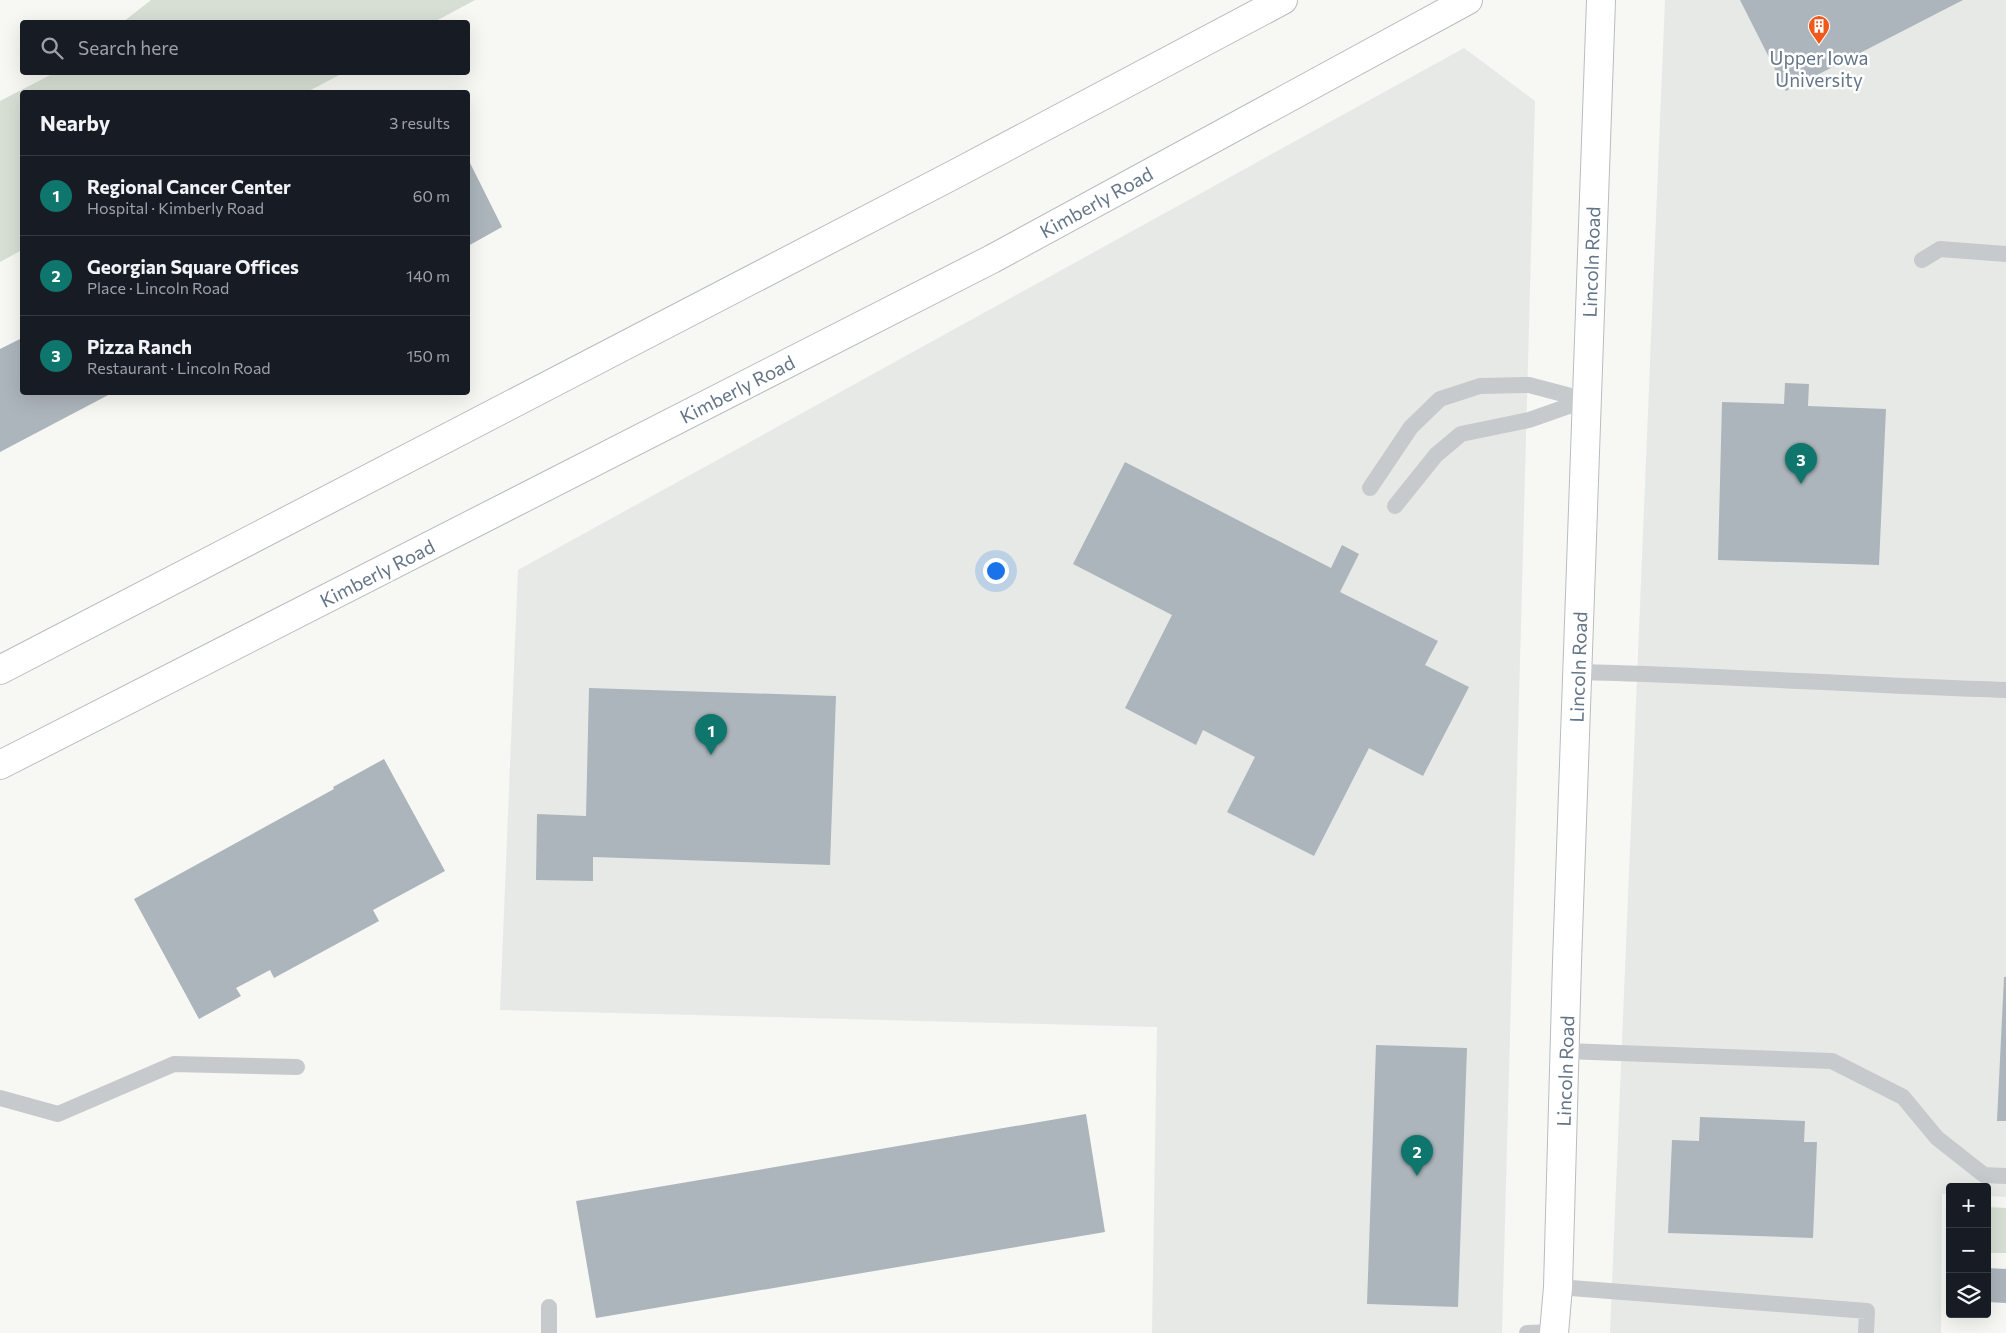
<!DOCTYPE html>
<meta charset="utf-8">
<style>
body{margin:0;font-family:Commissioner,sans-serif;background:#242831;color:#f1f3f6}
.controls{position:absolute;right:15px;bottom:15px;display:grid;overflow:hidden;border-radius:5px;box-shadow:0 5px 20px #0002}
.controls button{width:45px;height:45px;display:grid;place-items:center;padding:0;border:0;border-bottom:1px solid #363941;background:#171b24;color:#f1f3f6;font:25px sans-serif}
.you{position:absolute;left:995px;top:570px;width:18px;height:18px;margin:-12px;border:4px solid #fff;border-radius:50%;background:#1a73e8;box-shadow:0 0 0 8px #1a73e833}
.badge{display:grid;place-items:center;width:32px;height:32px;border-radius:50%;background:#0f766e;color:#fff;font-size:16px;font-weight:700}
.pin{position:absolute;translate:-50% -41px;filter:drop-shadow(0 1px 2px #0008)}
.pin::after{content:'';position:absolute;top:26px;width:18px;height:15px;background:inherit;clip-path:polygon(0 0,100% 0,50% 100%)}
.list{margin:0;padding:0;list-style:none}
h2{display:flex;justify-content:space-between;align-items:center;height:65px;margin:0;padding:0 20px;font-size:21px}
h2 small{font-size:16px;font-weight:400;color:#9ea1a6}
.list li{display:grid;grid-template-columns:32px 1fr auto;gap:15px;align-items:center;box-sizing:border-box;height:80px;padding:0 20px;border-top:1px solid #363941}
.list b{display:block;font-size:19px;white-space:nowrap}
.list p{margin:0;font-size:16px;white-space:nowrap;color:#9ea1a6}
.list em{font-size:16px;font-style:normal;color:#9ea1a6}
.icon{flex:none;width:28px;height:28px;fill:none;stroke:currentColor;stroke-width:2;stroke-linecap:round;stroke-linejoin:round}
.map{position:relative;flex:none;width:2006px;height:1333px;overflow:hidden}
.search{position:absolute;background:#171b24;box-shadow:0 5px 20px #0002;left:20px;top:20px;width:450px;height:55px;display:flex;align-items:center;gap:12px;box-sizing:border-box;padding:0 18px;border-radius:5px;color:#9ea1a6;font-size:19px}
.panel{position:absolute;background:#171b24;box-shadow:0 5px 20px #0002;left:20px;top:90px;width:450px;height:305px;border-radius:5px}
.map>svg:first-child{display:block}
.built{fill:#e7e9e7}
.green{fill:#d7dfd4}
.building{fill:#acb5bb}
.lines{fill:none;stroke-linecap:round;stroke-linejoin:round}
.secondary-casing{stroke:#b8bdc2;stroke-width:30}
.lane{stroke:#c6cacd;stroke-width:16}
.secondary{stroke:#fff;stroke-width:28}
.labels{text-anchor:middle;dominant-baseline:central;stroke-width:5;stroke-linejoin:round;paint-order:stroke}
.poi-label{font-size:19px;fill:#637587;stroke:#fff}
.street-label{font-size:19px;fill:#637587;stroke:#fff}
</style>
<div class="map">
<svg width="2006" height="1333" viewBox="0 0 2006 1333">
<rect width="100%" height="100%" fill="#f7f7f3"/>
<!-- built -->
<path class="built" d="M1665 0H2006V1197L1987 1196V1187H1950V1194H1942L1941 1333H1610Z
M1464 48 1535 101 1502 1333H1152L1157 1027 500 1010 518 570Z"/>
<!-- green -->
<path class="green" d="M151 0H475L434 22H123Z
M56 72H343V73L307 92H22V250L0 262V101Z
M1987 1207 2006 1208V1253H1987Z"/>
<!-- building -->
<path class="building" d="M1740 0H1963L1786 91Z
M468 159 502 227 468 246Z
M22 338V392H114L0 452V349Z
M1785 383 1809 384 1808 406 1886 409 1879 565 1718 560 1722 402 1784 404Z
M1125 462 1331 568 1342 545 1359 554 1340 592 1438 641 1425 665 1469 687 1423 776 1369 748 1314 856 1227 812 1255 757 1203 730 1196 745 1125 708 1172 615 1073 564Z
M589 688 836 696 830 865 593 857V881L536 880 537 814 586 816Z
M384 759 445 871 373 910 379 921 274 978 270 970 236 988 241 996 199 1019 134 899 334 789 333 787Z
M2004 977H2006V1121H1997Z
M1376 1045 1467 1048 1458 1307 1367 1304Z
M1086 1114 1105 1232 596 1318 576 1201Z
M1700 1117 1805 1121 1804 1142H1817L1813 1238 1668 1233 1672 1140 1699 1141Z
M1987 1268 2006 1269V1303L1987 1302Z"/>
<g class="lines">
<!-- secondary casing -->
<g class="secondary-casing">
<path id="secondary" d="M0 670 955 174 1283 0
M0 765 992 259 1468 0
M1554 1333 1558 1287 1567 962 1601 0"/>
</g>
<!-- lane -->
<path class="lane" d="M1922 260 1940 249 2006 254
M1370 488 1411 427 1440 399 1480 386 1529 385 1586 400
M1395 506 1436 455 1461 434 1529 420 1586 400
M1578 672C1721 675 1863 686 2006 690
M1566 1051 1832 1061 1903 1097 1937 1138 1984 1175 2006 1176
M0 1098 58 1114 174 1064 297 1067
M1558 1287 1867 1311 1866 1333
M549 1333V1307
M1527 1333 1554 1332"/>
<!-- secondary -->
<use href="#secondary" class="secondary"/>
</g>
<!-- icons -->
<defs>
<g id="building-pin" transform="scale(1.125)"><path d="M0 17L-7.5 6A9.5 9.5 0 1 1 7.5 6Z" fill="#f15819" stroke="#fff"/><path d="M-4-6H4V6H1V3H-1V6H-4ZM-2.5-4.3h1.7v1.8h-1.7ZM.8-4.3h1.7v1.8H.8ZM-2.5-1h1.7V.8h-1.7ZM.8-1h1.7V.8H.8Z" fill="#fff"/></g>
</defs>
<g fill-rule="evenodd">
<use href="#building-pin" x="1819" y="26"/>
</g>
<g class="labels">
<!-- poi labels -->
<g class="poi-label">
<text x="1819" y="57">Upper Iowa<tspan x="1819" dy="22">University</tspan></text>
</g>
<!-- street labels -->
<g class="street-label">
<text transform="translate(1096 202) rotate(-29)">Kimberly Road</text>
<text transform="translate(1591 262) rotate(-88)">Lincoln Road</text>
<text transform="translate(737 389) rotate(-27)">Kimberly Road</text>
<text transform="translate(377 573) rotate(-27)">Kimberly Road</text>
<text transform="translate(1578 667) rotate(-88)">Lincoln Road</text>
<text transform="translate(1565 1071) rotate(-88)">Lincoln Road</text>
</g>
</g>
</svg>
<div class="controls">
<button>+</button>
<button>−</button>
<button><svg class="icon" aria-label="layers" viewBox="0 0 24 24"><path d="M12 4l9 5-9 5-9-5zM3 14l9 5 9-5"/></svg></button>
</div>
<div class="you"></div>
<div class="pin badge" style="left:711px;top:755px">1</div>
<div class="pin badge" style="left:1417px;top:1176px">2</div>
<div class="pin badge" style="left:1801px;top:484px">3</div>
<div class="search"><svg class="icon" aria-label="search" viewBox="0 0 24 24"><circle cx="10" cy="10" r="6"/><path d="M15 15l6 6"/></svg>Search here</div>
<section class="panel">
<h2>Nearby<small>3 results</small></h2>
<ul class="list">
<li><span class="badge">1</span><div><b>Regional Cancer Center</b><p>Hospital · Kimberly Road</p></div><em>60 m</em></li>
<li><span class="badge">2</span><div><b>Georgian Square Offices</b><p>Place · Lincoln Road</p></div><em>140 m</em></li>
<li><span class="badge">3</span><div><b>Pizza Ranch</b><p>Restaurant · Lincoln Road</p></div><em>150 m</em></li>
</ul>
</section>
</div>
